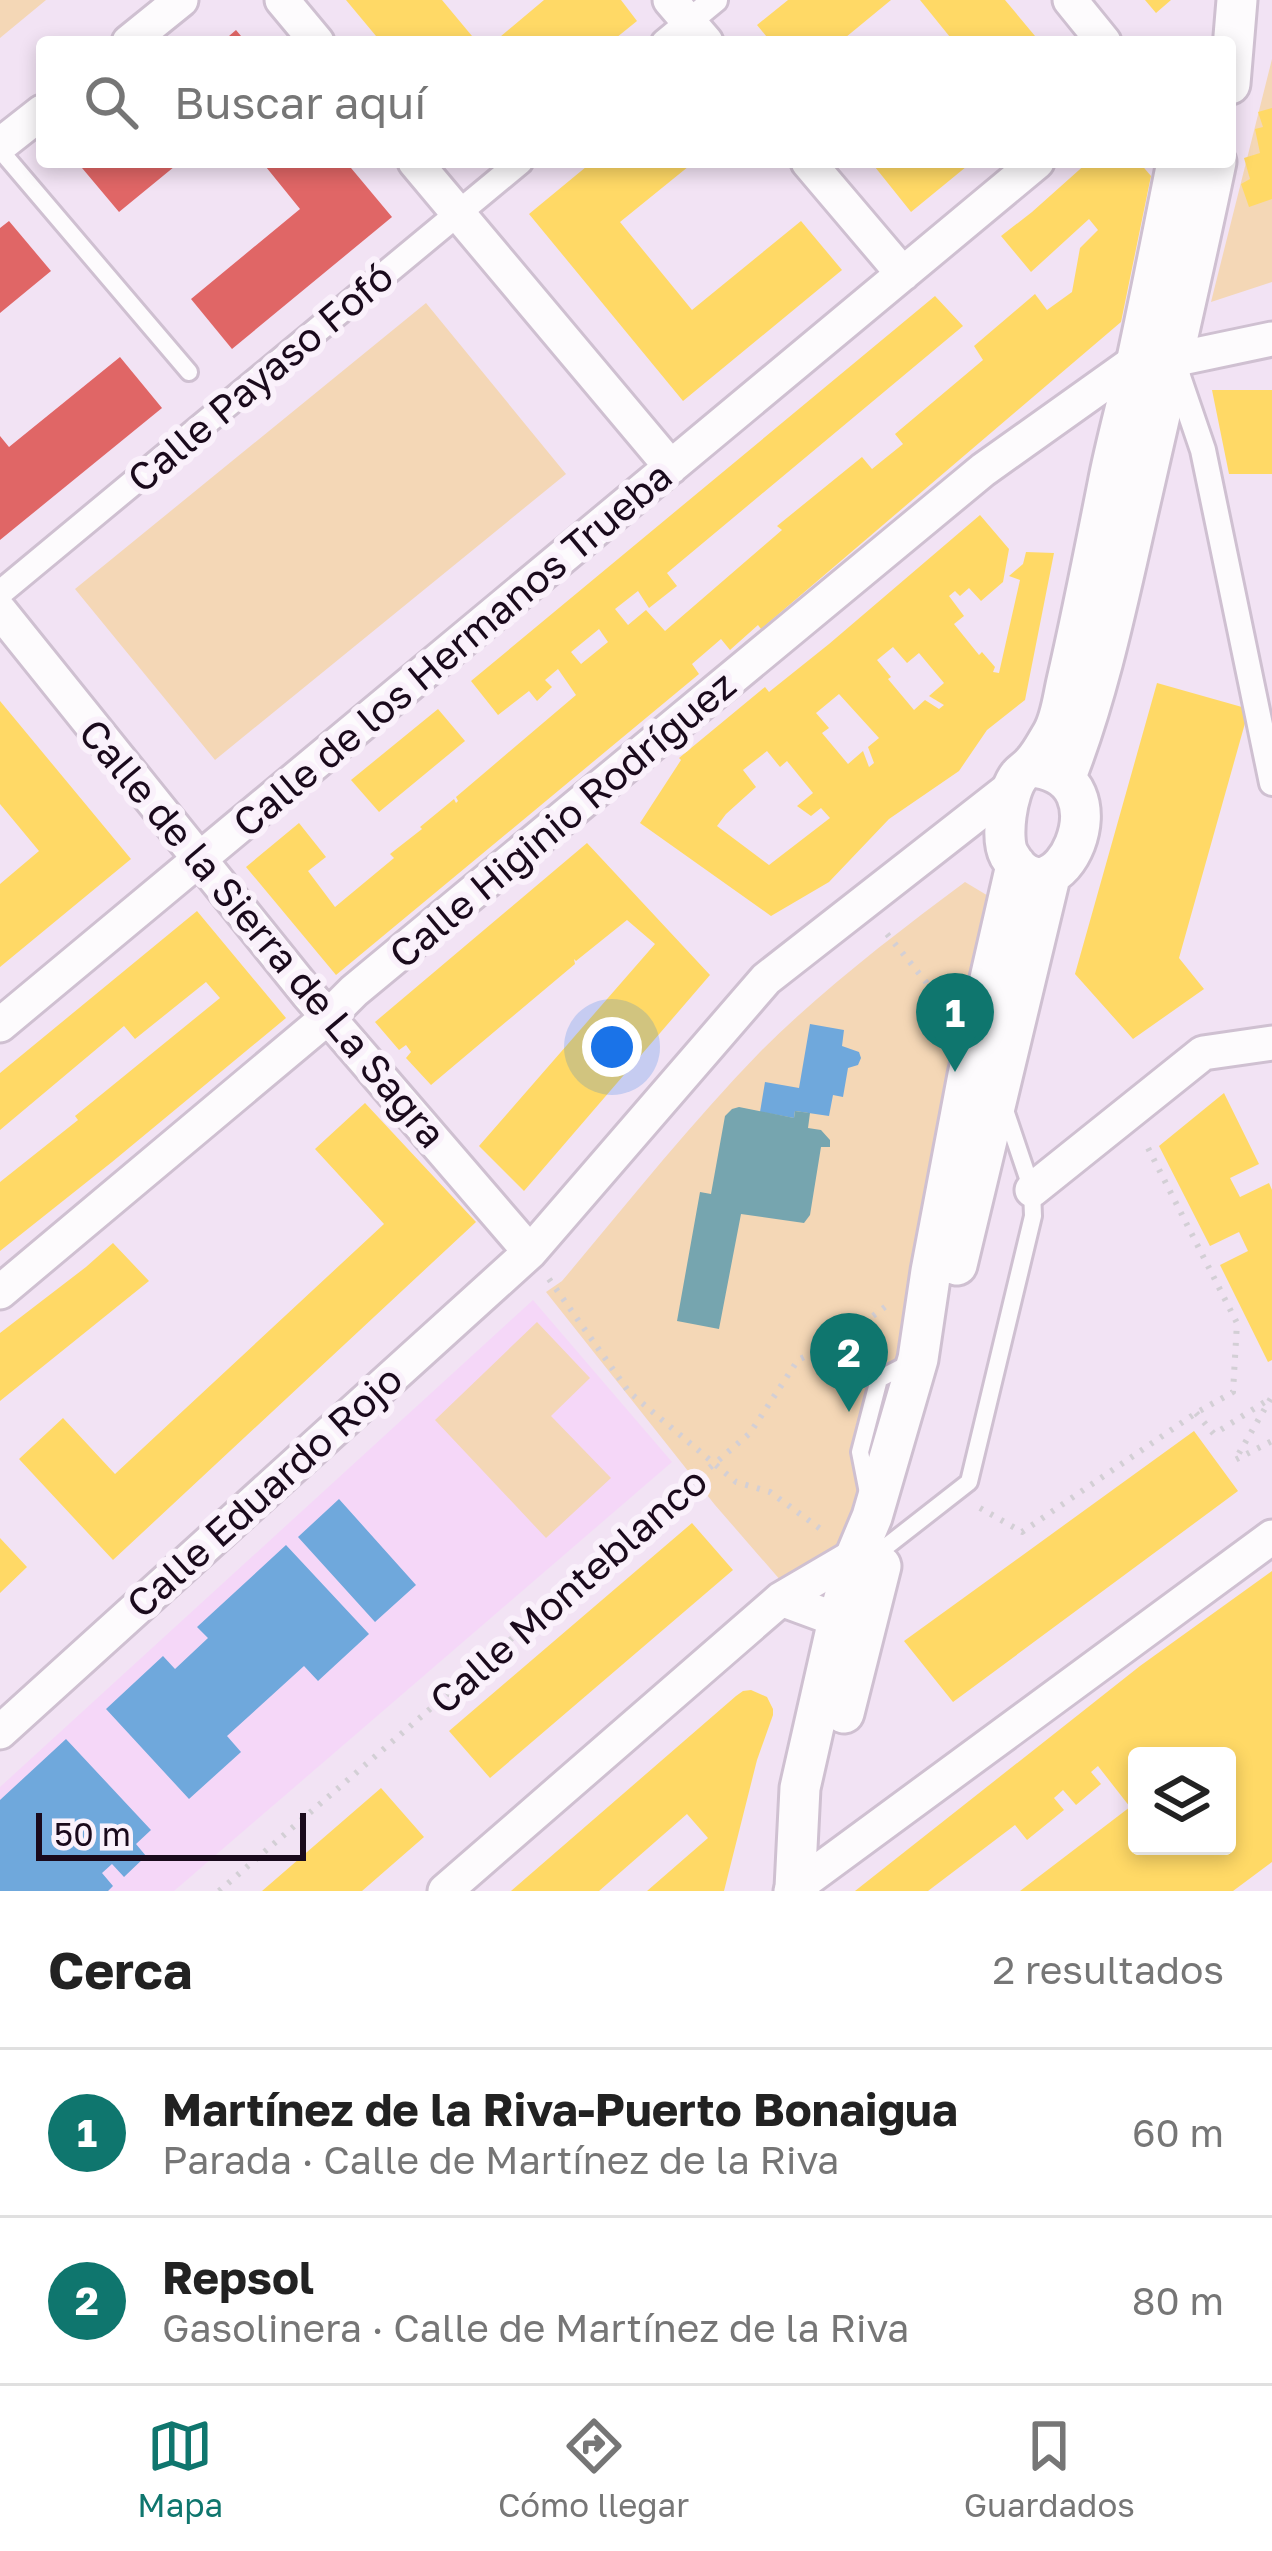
<!DOCTYPE html>
<html lang="es">
<meta charset="utf-8">
<style>
body{margin:0;font-family:"Golos Text",sans-serif;background:#f6f6f6;color:#222}
.controls{position:absolute;right:36px;bottom:36px;display:grid;overflow:hidden;border-radius:12px;box-shadow:0 6px 18px #0003}
.controls button{width:108px;height:108px;display:grid;place-items:center;padding:0;border:0;border-bottom:3px solid #e0e0e0;background:#fff;color:#222;font:60px sans-serif}
.scale{position:absolute;left:36px;bottom:30px;width:270px;box-sizing:border-box;padding-left:12px;border:6px solid #1a0a1c;border-top:0;font-size:33px;line-height:42px;white-space:nowrap;color:#1a0a1c;-webkit-text-stroke:9px #faf1fb;paint-order:stroke}
.you{position:absolute;left:612px;top:1047px;width:42px;height:42px;margin:-30px;border:9px solid #fff;border-radius:50%;background:#1a73e8;box-shadow:0 0 0 18px #1a73e833}
.badge{display:grid;place-items:center;width:78px;height:78px;border-radius:50%;background:#0f766e;color:#fff;font-size:39px;font-weight:700}
.pin{position:absolute;translate:-50% -99px;filter:drop-shadow(0 3px 6px #0008)}
.pin::after{content:'';position:absolute;top:63px;width:42px;height:36px;background:inherit;clip-path:polygon(0 0,100% 0,50% 100%)}
.list{margin:0;padding:0;list-style:none}
h2{display:flex;justify-content:space-between;align-items:center;height:156px;margin:0;padding:0 48px;font-size:51px}
h2 small{font-size:39px;font-weight:400;color:#767676}
.list li{display:grid;grid-template-columns:78px 1fr auto;gap:36px;align-items:center;box-sizing:border-box;height:168px;padding:0 48px;border-top:3px solid #e0e0e0}
.list b{display:block;font-size:45px;white-space:nowrap}
.list p{margin:0;font-size:39px;white-space:nowrap;color:#767676}
.list em{font-size:39px;font-style:normal;color:#767676}
.icon{flex:none;width:66px;height:66px;fill:none;stroke:currentColor;stroke-width:2;stroke-linecap:round;stroke-linejoin:round}
.map{position:relative;flex:none;width:1272px;height:1891px;overflow:hidden}
.search{position:absolute;background:#fff;box-shadow:0 6px 18px #0003;left:36px;right:36px;top:36px;height:132px;display:flex;align-items:center;gap:30px;box-sizing:border-box;padding:0 42px;border-radius:12px;color:#767676;font-size:45px}
.sheet{height:492px;background:#fff}
nav{display:flex;justify-content:space-around;align-items:center;box-sizing:border-box;height:168px;border-top:3px solid #e0e0e0;background:#fff;font-size:33px;color:#767676}
nav a{display:grid;justify-items:center;gap:6px}
nav .on{color:#0f766e}
.map>svg:first-child{display:block}
.built{fill:#f5d7f8}
.green{fill:#f4d7b6}
.homes{fill:#ffd966;fill-rule:evenodd}
.shops{fill:#e06666}
.schools{fill:#6fa8dc}
.public{fill:#76a5af}
.lines{fill:none;stroke-linecap:round;stroke-linejoin:round}
.service-casing{stroke:#cfc0d1;stroke-width:22}
.pedestrian-casing{stroke:#cfc0d1;stroke-width:30}
.minor-casing{stroke:#cfc0d1;stroke-width:39}
.tertiary-casing{stroke:#cfc0d1;stroke-width:45}
.path{stroke:#d3cfd5;stroke-width:6;stroke-dasharray:3 9;stroke-linecap:butt}
.service{stroke:#fdfbfd;stroke-width:16}
.pedestrian{stroke:#fdfbfd;stroke-width:24}
.minor{stroke:#fdfbfd;stroke-width:33}
.tertiary{stroke:#fdfbfd;stroke-width:39}
.labels{text-anchor:middle;dominant-baseline:central;stroke-width:12;stroke-linejoin:round;paint-order:stroke}
.street-label{font-size:39px;fill:#1a0a1c;stroke:#faf1fb}
</style>
<div class="map">
<svg width="1272" height="1891" viewBox="0 0 1272 1891">
<rect width="100%" height="100%" fill="#f2e3f4"/>
<!-- built -->
<path class="built" d="M533 1300 672 1462 174 1891H0V1787Z"/>
<!-- green -->
<path class="green" d="M0 0H46L0 38Z
M1272 59V282L1211 302Z
M426 303 566 474 215 760 75 589Z
M965 882 1000 903 924 1271 854 1551 788 1589 715 1505 546 1292 562 1281C627 1204 690 1124 760 1052 823 989 894 935 965 882Z
M537 1322 590 1378 551 1416 611 1478 546 1538 435 1420Z"/>
<!-- homes -->
<path class="homes" d="M346 0H442L477 42H381Z
M544 0H621L637 21 611 42H494Z
M788 0H891L840 42H771L757 25Z
M920 0H1005L1040 42H954Z
M1145 0H1171L1156 13Z
M1272 108V199L1249 207 1241 184 1250 179 1244 158 1260 153 1255 129 1263 127 1258 112Z
M592 162H694L620 222 692 310 801 221 842 270 683 401 529 214Z
M871 162H972L911 212Z
M1088 162H1139L1151 176 1121 322 761 629 758 625 730 650 721 639 692 664 699 674 336 975 246 867 299 823 326 857 308 871 335 907 394 858 390 854 422 829 420 827 454 799 456 803 458 801 456 797 576 695 558 669 545 680 552 687 537 701 529 691 498 715 471 681 935 296 963 326 667 573 677 586 649 608 638 591 615 609 628 625 646 610 665 631 782 530 777 526 862 457 872 469 903 444 895 434 983 360 974 346 1035 294 1047 310 1072 292 1080 248 1098 230 1089 219 1031 272 1001 236 1032 212ZM599 629 608 642 581 664 571 652Z
M1212 390H1272V474H1229Z
M980 515 1009 549 1003 582 981 601 969 588 960 596 955 591 949 596 964 616 954 624 979 655 982 652 995 667 993 672 999 673 1020 580 1009 576 1023 564 1026 552 1054 553 1025 700 987 730 959 771 889 819 829 882 771 916 640 823 681 760 679 758 765 687 769 692 829 644ZM893 647 907 663 919 653 944 683 929 696 944 705 939 709 925 700 914 710 888 679 891 677 877 660ZM839 694 879 738 868 747 874 763 869 767 863 751 848 764 822 733 829 728 816 713ZM767 751 780 767 787 761 813 793 797 806 811 816 821 808 830 818 769 865 717 826 726 814 756 787 743 770Z
M1157 683 1249 709 1179 958 1204 989 1133 1039 1075 974Z
M0 701 131 859 0 967V884L39 851 0 804Z
M438 709 465 741 379 812 351 780Z
M587 843 710 975 524 1191 479 1146 655 944 627 920 576 961 574 959 575 964 431 1085 406 1058 411 1052 406 1045 399 1050 375 1022Z
M197 911 286 1018 112 1162 0 1251V1182L78 1120 75 1116 220 998 206 982 135 1039 124 1026 0 1130V1073Z
M1224 1093 1259 1164 1230 1178 1240 1197 1269 1183 1272 1190V1360L1268 1362 1220 1265 1248 1251 1239 1232 1210 1246 1159 1146Z
M365 1103 476 1222 113 1560 19 1459 63 1418 115 1474 384 1224 315 1149Z
M113 1243 149 1281 0 1401V1333L86 1267Z
M1194 1431 1238 1491 953 1702 904 1641Z
M692 1523 733 1570 490 1778 449 1731Z
M0 1538 27 1567 0 1593Z
M1272 1571V1862L1233 1891H1020L1130 1807 1098 1766 1091 1772 1101 1784 1076 1805 1063 1790 1054 1798 1064 1810 1027 1840 1015 1825 928 1891H855L1140 1666ZM1137 1756H1227V1846H1137Z
M751 1690 767 1697 773 1709V1715L757 1760 724 1891H647L708 1838 687 1814 599 1891H511L736 1696 743 1691Z
M381 1788 424 1837 362 1891H262Z"/>
<!-- shops -->
<path class="shops" d="M236 30 246 42H222Z
M77 162H180L119 212Z
M262 162H346L392 217 232 349 191 299 300 209Z
M9 221 51 271 0 313V228Z
M120 357 162 408 0 540V436L9 447Z"/>
<!-- schools -->
<path class="schools" d="M810 1024 844 1030 842 1046 859 1052 861 1058 858 1065 848 1068 843 1097 833 1095 829 1116 795 1111 794 1118 760 1112 765 1082 799 1088Z
M339 1499 416 1585 375 1622 298 1537Z
M286 1545 369 1634 318 1681 304 1666 227 1736 241 1752 189 1799 106 1709 163 1656 175 1669 208 1638 197 1627Z
M66 1739 151 1830 136 1844 146 1856 124 1877 112 1864 102 1873 113 1886 108 1891H0V1800Z"/>
<!-- public -->
<path class="public" d="M739 1107 794 1118 795 1111 810 1113 808 1128 821 1130 830 1140V1147H821L810 1215 804 1223 741 1214 719 1329 677 1321 700 1192 711 1194 725 1116 732 1109Z"/>
<g class="lines">
<!-- service casing -->
<g class="service-casing">
<path id="service" d="M0 150 189 372
M868 1493 860 1452 879 1379 912 1362
M887 1546 969 1482 1033 1216 1032 1190 1004 1107"/>
</g>
<!-- pedestrian casing -->
<g class="pedestrian-casing">
<path id="pedestrian" d="M664 42 715 0
M1175 368 1203 450 1272 783
M0 593 520 162"/>
</g>
<!-- minor casing -->
<g class="minor-casing">
<path id="minor" d="M282 0 317 42
M670 0 706 42
M1070 0 1104 42
M129 42 181 0
M0 145 42 112
M415 162 671 467
M808 162 903 274
M1162 380 1172 360 1272 339
M0 611 308 994 530 1252
M0 1025 1037 162
M1032 1190 1203 1053 1272 1043
M0 1292 328 1017 354 991 983 470 1136 361 1144 347
M781 1599 838 1620 856 1608
M0 1732 530 1252 766 979 1014 785
M445 1891 781 1599 856 1555 860 1567
M791 1891 1272 1537"/>
</g>
<!-- tertiary casing -->
<g class="tertiary-casing">
<path id="tertiary" d="M1230 84 1237 0
M1030 767C1132 773 1055 936 1009 855 1000 839 1007 791 1019 776 1022 772 1028 769 1032 764 1040 756 1046 744 1052 734 1061 719 1063 698 1067 681 1082 616 1095 550 1108 484 1116 442 1128 401 1137 359 1151 294 1164 228 1177 162
M1065 779C1101 688 1120 589 1142 494 1167 384 1193 273 1216 162
M957 1265 1050 877
M844 1713 881 1566
M795 1888 800 1788 838 1620 856 1555 872 1517 918 1359 931 1271 968 1075 1016 865"/>
</g>
<!-- path -->
<path class="path" d="M887 934 926 982 943 1021
M549 1279 629 1392 736 1482 770 1492 826 1533
M1196 1413 1214 1434 1271 1398 1235 1460 1272 1441
M980 1508 1022 1532 1196 1413 1233 1392 1237 1323 1145 1142
M219 1891 750 1433 798 1360 843 1338 889 1304"/>
<!-- service -->
<use href="#service" class="service"/>
<!-- pedestrian -->
<use href="#pedestrian" class="pedestrian"/>
<!-- minor -->
<use href="#minor" class="minor"/>
<!-- tertiary -->
<use href="#tertiary" class="tertiary"/>
</g>
<g class="labels">
<!-- street labels -->
<g class="street-label">
<text transform="translate(260 377) rotate(-40)">Calle Payaso Fofó</text>
<text transform="translate(452 649) rotate(-40)">Calle de los Hermanos Trueba</text>
<text transform="translate(562 819) rotate(-40)">Calle Higinio Rodríguez</text>
<text transform="translate(263 933) rotate(50)">Calle de la Sierra de La Sagra</text>
<text transform="translate(264 1491) rotate(-42)">Calle Eduardo Rojo</text>
<text transform="translate(568 1590) rotate(-41)">Calle Monteblanco</text>
</g>
</g>
</svg>
<div class="controls">
<button><svg class="icon" aria-label="layers" viewBox="0 0 24 24"><path d="M12 4l9 5-9 5-9-5zM3 14l9 5 9-5"/></svg></button>
</div>
<div class="scale">50 m</div>
<div class="you"></div>
<div class="pin badge" style="left:955px;top:1072px">1</div>
<div class="pin badge" style="left:849px;top:1412px">2</div>
<div class="search"><svg class="icon" aria-label="search" viewBox="0 0 24 24"><circle cx="10" cy="10" r="6"/><path d="M15 15l6 6"/></svg>Buscar aquí</div>
</div>
<section class="sheet">
<h2>Cerca<small>2 resultados</small></h2>
<ul class="list">
<li><span class="badge">1</span><div><b>Martínez de la Riva-Puerto Bonaigua</b><p>Parada · Calle de Martínez de la Riva</p></div><em>60 m</em></li>
<li><span class="badge">2</span><div><b>Repsol</b><p>Gasolinera · Calle de Martínez de la Riva</p></div><em>80 m</em></li>
</ul>
</section>
<nav>
<a class="on"><svg class="icon" aria-label="map" viewBox="0 0 24 24"><path d="M3 6l6-2 6 2 6-2v14l-6 2-6-2-6 2zM9 4v14M15 6v14"/></svg>Mapa</a>
<a><svg class="icon" aria-label="directions" viewBox="0 0 24 24"><path d="M12 3l9 9-9 9-9-9zM9 14v-3h6M13 9l2 2-2 2"/></svg>Cómo llegar</a>
<a><svg class="icon" aria-label="saved" viewBox="0 0 24 24"><path d="M7 4h10v16l-5-4-5 4z"/></svg>Guardados</a>
</nav>
